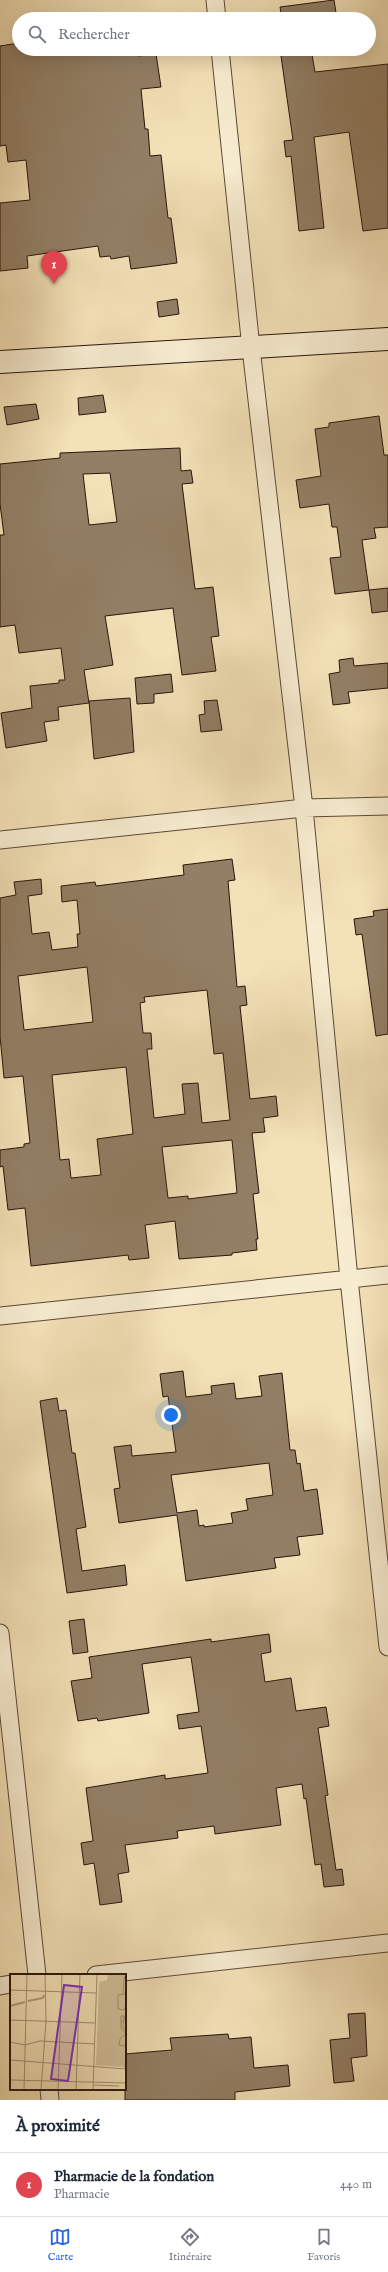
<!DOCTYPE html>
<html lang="fr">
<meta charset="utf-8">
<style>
body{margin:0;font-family:"IM FELL English",serif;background:#f6f6f7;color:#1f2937}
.you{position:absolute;left:171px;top:1415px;width:14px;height:14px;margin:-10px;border:3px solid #fff;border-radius:50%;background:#1a73e8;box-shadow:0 0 0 6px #1a73e833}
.badge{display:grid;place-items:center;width:26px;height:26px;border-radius:50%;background:#2563eb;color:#fff;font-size:13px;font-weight:700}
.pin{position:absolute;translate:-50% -33px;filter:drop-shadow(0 1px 2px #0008)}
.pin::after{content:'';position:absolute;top:21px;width:14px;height:12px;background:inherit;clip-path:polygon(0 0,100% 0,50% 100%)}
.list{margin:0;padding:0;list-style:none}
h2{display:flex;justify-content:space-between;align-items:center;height:52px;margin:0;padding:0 16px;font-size:17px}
h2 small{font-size:13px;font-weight:400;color:#747a83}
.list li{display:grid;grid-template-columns:26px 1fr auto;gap:12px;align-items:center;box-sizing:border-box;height:64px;padding:0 16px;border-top:1px solid #e0e1e3}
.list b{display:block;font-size:15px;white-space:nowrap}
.list p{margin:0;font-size:13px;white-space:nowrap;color:#747a83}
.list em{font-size:13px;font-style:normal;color:#747a83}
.icon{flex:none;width:22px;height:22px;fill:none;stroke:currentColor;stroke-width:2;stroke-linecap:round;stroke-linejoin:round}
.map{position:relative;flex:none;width:388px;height:2100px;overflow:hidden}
.search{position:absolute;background:#fff;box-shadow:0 4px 16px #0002;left:12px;right:12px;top:12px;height:44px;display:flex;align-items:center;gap:10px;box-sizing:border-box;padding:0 14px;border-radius:22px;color:#747a83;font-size:15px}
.sheet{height:116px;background:#fff}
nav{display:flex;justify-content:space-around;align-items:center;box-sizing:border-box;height:56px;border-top:1px solid #e0e1e3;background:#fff;font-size:11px;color:#747a83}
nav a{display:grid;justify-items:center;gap:2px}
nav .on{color:#2563eb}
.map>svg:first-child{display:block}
.building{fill:#927f65;stroke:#29150d;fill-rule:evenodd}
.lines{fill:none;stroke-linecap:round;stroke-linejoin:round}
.minor-casing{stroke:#5c4838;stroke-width:19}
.secondary-casing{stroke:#29150d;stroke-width:24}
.minor{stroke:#f7ecd0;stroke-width:17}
.secondary{stroke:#f7ecd0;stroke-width:22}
.inset-river{fill:none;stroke:#ae9c7d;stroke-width:2}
.inset-road{fill:none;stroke:#a28f73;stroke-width:1}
.view{fill:#7b2cbf;fill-opacity:0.15;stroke:#7b2cbf;stroke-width:2}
.inset-edge{fill:none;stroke:#29150d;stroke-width:2}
</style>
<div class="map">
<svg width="388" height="2100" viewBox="0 0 388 2100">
<rect width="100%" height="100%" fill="#f3e1b7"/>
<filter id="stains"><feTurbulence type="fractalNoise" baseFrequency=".005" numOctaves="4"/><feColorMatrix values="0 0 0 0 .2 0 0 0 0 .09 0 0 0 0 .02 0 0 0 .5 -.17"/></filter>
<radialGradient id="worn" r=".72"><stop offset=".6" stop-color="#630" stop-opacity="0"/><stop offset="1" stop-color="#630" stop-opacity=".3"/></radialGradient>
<!-- building -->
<path class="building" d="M334 0 337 19H282L280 7Z
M19 43V49H137L138 56 156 54 161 87 141 89 145 129H148L150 156 161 155 168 218H171L177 263 131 269 129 256 111 259 110 256 100 257 98 246 27 256 28 268 0 271V203L30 200 26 160 8 162 6 145 0 146V46Z
M280 49H311L315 72 388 64V228L363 231 349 132 314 137 324 228 299 231 291 156 286 157 284 141 293 140Z
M177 299 179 314 159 317 157 302Z
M103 395 106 412 79 415 78 398Z
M36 404 39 419 7 425 4 407Z
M379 416 384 455H388V527L374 528 376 538 362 540 369 590 335 594 330 558 341 557 337 527H332L329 504 300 508 296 480 321 476 315 429 329 427V423Z
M180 448 181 471 191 470 193 483 182 484 195 589 213 587 219 636 211 637 216 671 182 675 173 608 105 616 113 665 84 670 89 703 58 707 59 720 44 722 47 741 6 748 1 713 32 708 30 686 59 683V680H65L61 648 19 653 15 625 0 627V535H4L0 504V464L60 458V453ZM110 473 117 522 89 525 83 474Z
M388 588V611L372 613 369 590Z
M353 658 354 666 388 663V688L348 692 350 703 333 705 329 674 340 672 339 660Z
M171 674 173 692 154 694V703L137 704 135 678Z
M130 698 134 752 94 759 89 701Z
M217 700 222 730 201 732 199 715 205 714 204 701Z
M232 859 235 880 228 881 237 987 245 986 247 1005 240 1006 250 1099 276 1096 278 1116 263 1118 265 1132 252 1133 259 1193 253 1194 258 1239H256L257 1250 232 1253V1255L179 1259 175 1221 145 1225 149 1258 129 1260 128 1255 31 1266 25 1208 8 1210 3 1166 0 1167V1150L24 1147V1144L30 1143 23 1076 4 1078 0 1036V898L16 895 14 882 41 879 42 894 28 896 32 934 49 932 52 950 78 947 77 934H80L77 900 62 902 61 886 95 882 96 886 184 875 183 865ZM87 967 93 1022 24 1030 18 976ZM207 990 214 1054 223 1053 230 1120 202 1123 198 1083 182 1084 185 1114 154 1118 147 1049H152L151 1033H143L140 1003 145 1002 144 997ZM126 1067 133 1134 97 1139 101 1175 71 1178 69 1159 60 1160 52 1075ZM232 1140 237 1193 188 1199V1196L168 1198 162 1147Z
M388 909V1034L376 1036 362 934 356 935 354 919 374 916 373 911Z
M183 1371 186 1397 212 1394 211 1386 234 1383 236 1399 262 1396 259 1376 282 1373 290 1450H295L297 1464 300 1463 304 1491 317 1489 323 1534 297 1537 300 1555 274 1558 276 1568 186 1581 177 1515 119 1523 114 1489 120 1488 114 1447 131 1445 132 1456 176 1452 168 1396 163 1397 160 1374ZM269 1463 273 1495 246 1499 248 1510 231 1513 233 1523 204 1527V1525L199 1526 197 1510 177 1513 171 1475Z
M57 1398 59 1411 66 1410 72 1453H75L86 1527 76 1529 82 1571 125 1565 127 1585 67 1593 40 1401Z
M84 1619 88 1652 73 1654 69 1621Z
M269 1634 271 1652 261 1654 265 1682 291 1678 296 1711 326 1707 329 1726 318 1728 328 1795 325 1796 336 1870 342 1869 344 1885 324 1887 321 1864 315 1865 306 1798 304 1799 302 1784 276 1788 281 1825 215 1834 214 1826 177 1831 178 1838 125 1845 129 1872 118 1874 122 1902 100 1905 94 1863 84 1865 81 1843 93 1841 86 1788 165 1775V1779L208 1773 201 1726 179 1729 177 1715 199 1712 191 1657 142 1664 149 1713 98 1721 97 1718 78 1721 71 1681 92 1678 89 1657 211 1639V1642Z
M365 2013 367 2056 351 2058 354 2081 334 2083 330 2040 350 2038 348 2014Z
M228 2034 229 2039 251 2037 254 2068 288 2065 290 2086 235 2092V2100H125V2054L172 2050 170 2038Z"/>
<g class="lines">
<!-- minor casing -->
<g class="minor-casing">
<path id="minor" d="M215 0 217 19
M220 49 251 348 304 808 349 1279 388 1647
M0 840 304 808 388 806
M0 1316 388 1275
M0 1633 37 1975
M96 1975 388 1943
M0 1986 11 1984
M49 2089 50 2100"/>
</g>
<!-- secondary casing -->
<g class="secondary-casing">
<path id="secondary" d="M0 362 388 339"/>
</g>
<!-- minor -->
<use href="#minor" class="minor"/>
<!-- secondary -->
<use href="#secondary" class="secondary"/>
</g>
<!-- overview -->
<g transform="translate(10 1974)">
<rect width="116" height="116" fill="#f3e1b7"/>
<path d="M98 0H116V93L86 91 89 8 97 6Z" fill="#d1be9a"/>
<path class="inset-river" d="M18 27 33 24 34 21M0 32 15 28"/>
<path class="inset-road" d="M0 16 86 19M113 20 114 4 116 1M116 20 108 21V35L114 36 116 31M114 42 113 54 116 57M0 46 85 49M111 49 116 42H111V54L115 59M116 59 110 65 109 71 116 72M0 68 15 71 30 67 85 70M0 86 116 95M115 95 116 77M0 106 116 109M84 111 109 112M14 116 17 0M31 116 36 47 35 0M48 116 52 0M66 116 70 0M83 116 87 0"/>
<path class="view" d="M54 11 72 13 58 107 41 105Z"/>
<rect width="116" height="116" class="inset-edge"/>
</g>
<rect width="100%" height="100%" filter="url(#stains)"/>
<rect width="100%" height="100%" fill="url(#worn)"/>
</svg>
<div class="you"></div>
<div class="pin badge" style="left:54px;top:284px;background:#e0444e">1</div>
<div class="search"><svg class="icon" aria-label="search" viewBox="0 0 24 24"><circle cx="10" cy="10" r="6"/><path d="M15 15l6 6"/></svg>Rechercher</div>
</div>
<section class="sheet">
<h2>À proximité<small></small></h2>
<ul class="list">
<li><span class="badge" style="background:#e0444e">1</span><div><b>Pharmacie de la fondation</b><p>Pharmacie</p></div><em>440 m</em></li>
</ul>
</section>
<nav>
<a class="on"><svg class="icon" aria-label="map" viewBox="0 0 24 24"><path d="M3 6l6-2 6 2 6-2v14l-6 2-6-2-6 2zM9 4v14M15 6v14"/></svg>Carte</a>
<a><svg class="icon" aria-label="directions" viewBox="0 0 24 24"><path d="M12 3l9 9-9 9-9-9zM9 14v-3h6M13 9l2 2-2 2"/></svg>Itinéraire</a>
<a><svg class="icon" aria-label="saved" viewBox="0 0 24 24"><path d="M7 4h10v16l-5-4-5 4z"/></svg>Favoris</a>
</nav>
